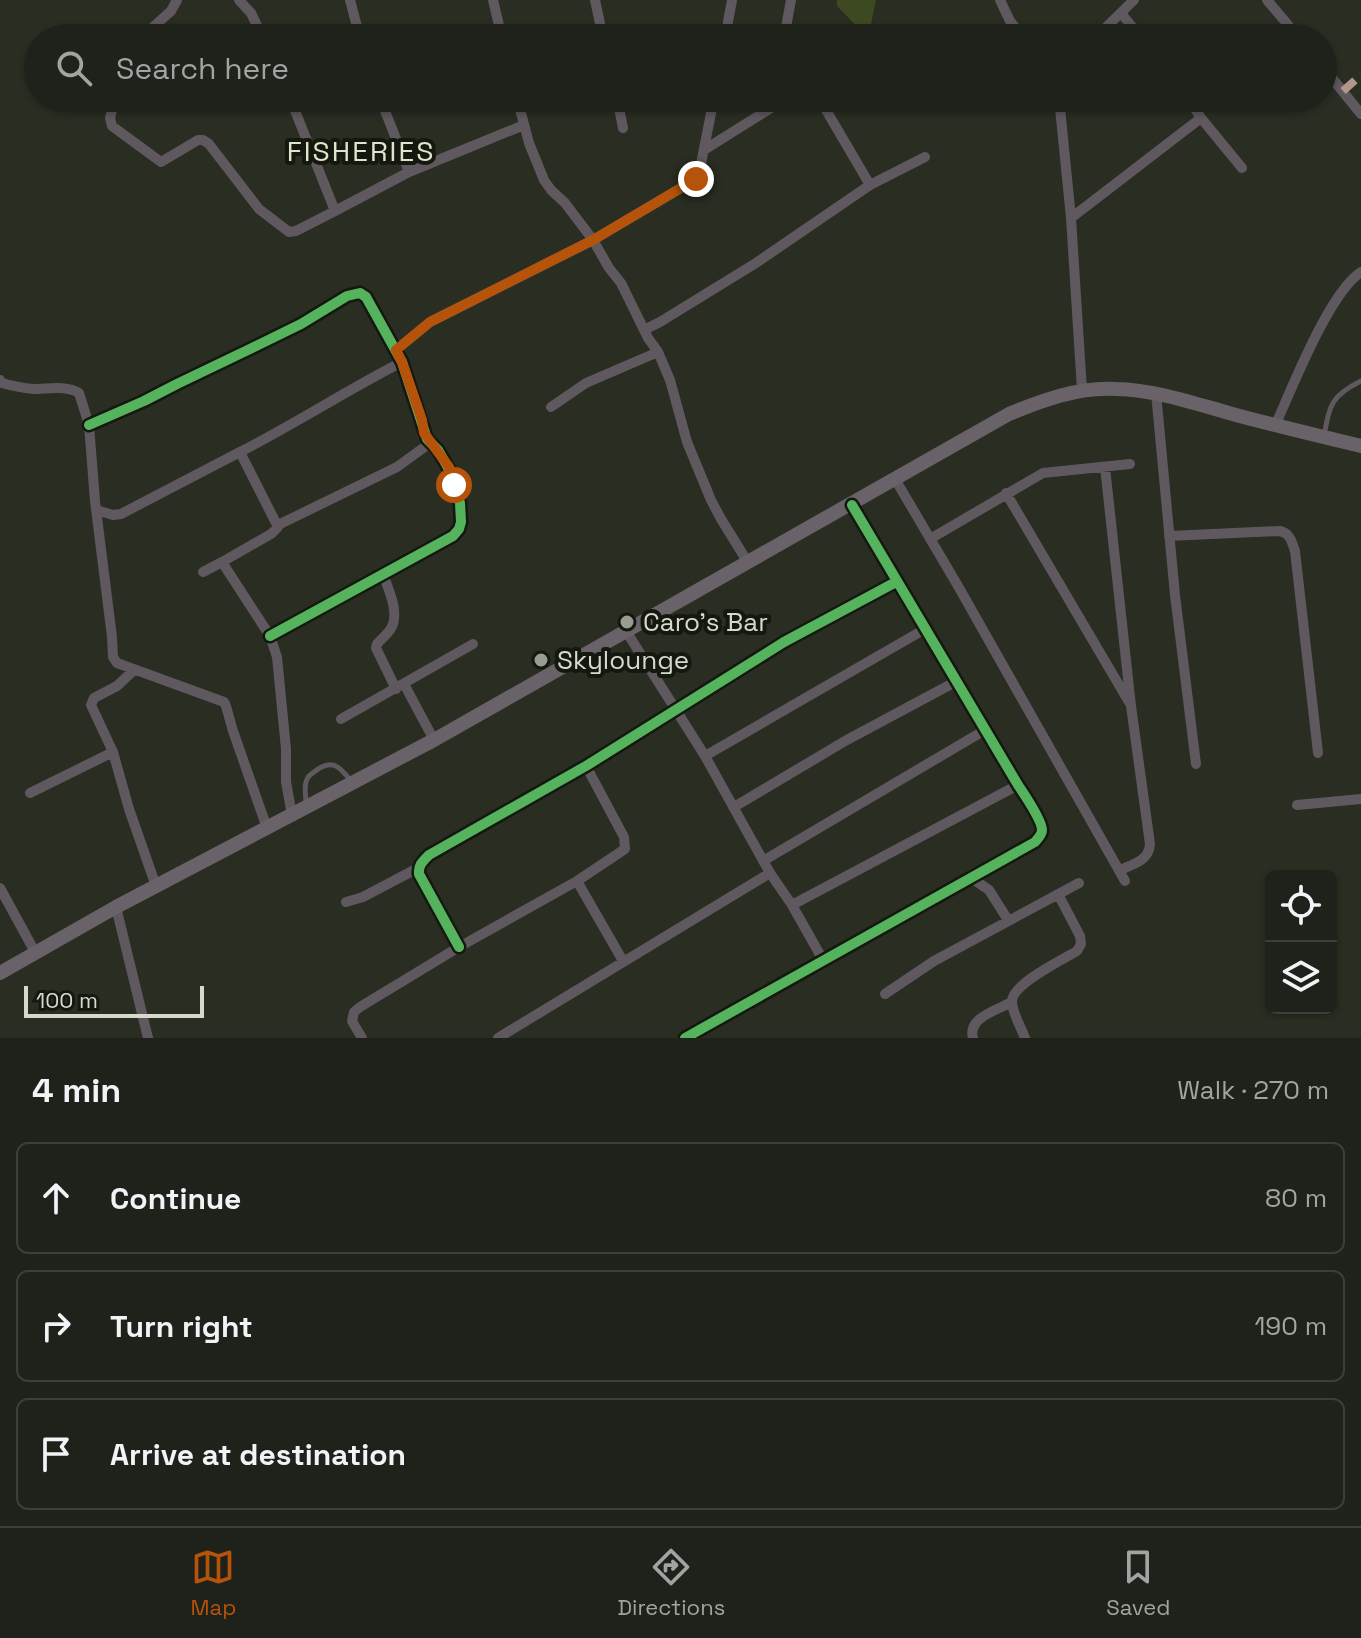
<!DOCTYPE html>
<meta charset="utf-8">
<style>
body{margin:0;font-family:"Space Grotesk",sans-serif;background:#2c2f27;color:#f1f3f6}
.controls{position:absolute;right:24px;bottom:24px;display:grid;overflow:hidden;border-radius:12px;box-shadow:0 2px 6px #0004}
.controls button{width:72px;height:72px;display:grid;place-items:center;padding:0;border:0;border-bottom:2px solid #3c3f39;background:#1f221a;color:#f1f3f6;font:40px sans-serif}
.scale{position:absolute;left:24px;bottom:20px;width:180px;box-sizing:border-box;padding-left:8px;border:4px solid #d5dacd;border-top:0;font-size:22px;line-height:28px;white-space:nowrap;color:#d5dacd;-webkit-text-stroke:6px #15180f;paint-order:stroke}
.stop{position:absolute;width:24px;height:24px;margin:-18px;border:6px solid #b45309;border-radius:50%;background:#fff}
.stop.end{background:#b45309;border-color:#fff;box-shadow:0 2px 8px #0008}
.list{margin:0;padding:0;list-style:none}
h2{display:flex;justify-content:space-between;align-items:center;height:104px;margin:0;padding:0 32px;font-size:34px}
h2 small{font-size:26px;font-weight:400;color:#a1a4a2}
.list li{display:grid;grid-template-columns:52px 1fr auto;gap:24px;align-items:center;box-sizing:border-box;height:112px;margin:0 16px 16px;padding:0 16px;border:2px solid #3c3f39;border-radius:12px}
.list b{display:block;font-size:30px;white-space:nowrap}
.list em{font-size:26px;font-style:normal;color:#a1a4a2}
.icon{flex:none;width:44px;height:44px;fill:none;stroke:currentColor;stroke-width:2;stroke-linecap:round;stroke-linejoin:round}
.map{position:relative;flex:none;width:1361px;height:1038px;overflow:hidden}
.search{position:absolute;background:#1f221a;box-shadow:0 2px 6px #0004;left:24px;right:24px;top:24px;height:88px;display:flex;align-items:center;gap:20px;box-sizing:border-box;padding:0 28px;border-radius:44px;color:#a1a4a2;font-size:30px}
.sheet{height:488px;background:#1f221a}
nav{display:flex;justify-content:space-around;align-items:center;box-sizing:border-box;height:112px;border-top:2px solid #3c3f39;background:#1f221a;font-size:22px;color:#a1a4a2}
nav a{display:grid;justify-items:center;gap:4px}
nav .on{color:#b45309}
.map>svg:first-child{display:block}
.green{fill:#3d4a21}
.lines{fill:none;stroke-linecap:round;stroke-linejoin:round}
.lane{stroke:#5f585e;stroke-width:5}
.street{stroke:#5f585e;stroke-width:10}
.secondary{stroke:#6a6269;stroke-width:14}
.quiet{stroke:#b2968c;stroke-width:8;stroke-dasharray:16 8;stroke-linecap:butt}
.cycleway-casing{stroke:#15180f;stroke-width:15}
.cycleway{stroke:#56b35d;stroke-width:10}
.route{stroke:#b45309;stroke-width:10}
.poi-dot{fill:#999d91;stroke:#15180f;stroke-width:3}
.labels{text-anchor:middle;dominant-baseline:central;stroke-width:8;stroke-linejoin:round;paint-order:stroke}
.poi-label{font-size:26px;fill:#d5dacd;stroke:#15180f;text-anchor:start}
.neighbourhood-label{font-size:28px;letter-spacing:2px;fill:#dce6cb;stroke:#15180f}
</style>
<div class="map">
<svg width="1361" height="1038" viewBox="0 0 1361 1038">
<rect width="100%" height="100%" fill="#292d22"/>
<!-- green -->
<path class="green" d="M837 0H876L868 38 837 6Z"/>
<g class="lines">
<!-- lane -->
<path class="lane" d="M1324 436C1330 404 1331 396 1361 381
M306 803C306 796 304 788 306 782 308 776 309 776 314 772 332 757 340 767 352 782"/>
<!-- street -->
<path class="street" d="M239 0 251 13 263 38
M350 0 360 38
M493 0 502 38
M595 0 603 38
M1000 0 1010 21 1024 38
M1267 0 1299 38
M1121 13 1141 38
M141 38 171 11 177 0
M725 38 732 0
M788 38 786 27 791 0
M1095 38 1134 0
M1323 67 1361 114
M115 98 110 118 112 126 161 162 198 140H203L209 144 259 209 289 232 296 231 335 211 290 98
M380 98 409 172 524 125
M517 98 529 143 544 180 551 190 565 203 593 240 609 268 621 283 648 338 658 352 670 380 687 442 711 500 721 519 747 561
M617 98 623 128
M819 98 870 185
M1059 98 1071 218 1082 390
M1188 98 1201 118 1242 168
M704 150 787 98
M335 211 409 172
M1071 218 1201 118
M644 330 660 322 756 263 870 185 925 157
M396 350 430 322 593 240 693 181 699 174 714 98
M0 380 2 383C12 386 23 388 34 389 48 389 66 385 79 393L89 425 95 501 112 637 113 657 117 663 224 702 226 706 233 731 267 828
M1156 393 1175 595 1196 764
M551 407 586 383 658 352
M89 425 144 401 177 384 252 348 301 324 347 296 360 293 366 297 402 362 427 439 438 450 454 478V485L460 503 461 522 459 529 453 536 270 636
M1275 426C1292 388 1329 293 1361 272
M1105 467 1131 706 1150 844C1149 861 1133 864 1120 870
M895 479 958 586 1125 881
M1006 493 1129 702
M96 510 113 515 121 514 240 452
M278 525 397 467 430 443
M1169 536 1280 531C1290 533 1292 542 1295 551L1318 753
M930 539 1043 473 1130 464
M203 572 222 562
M383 574C388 588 398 609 393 624 391 632 382 638 377 644L376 648 396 689
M626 631 705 756 770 873 792 905 823 960
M134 670 117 686 94 698 91 705 113 752 129 809 156 886
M404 684 434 740
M341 719 473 644
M705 756 925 629
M30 793 113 752
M1297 805 1361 799
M734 807 845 741 957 681
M292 815 286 782V749L277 657 270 636 222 562 271 534 278 527 240 452C295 424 347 390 402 362
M763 861 985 730
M970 877 989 890 1008 920
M577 881 623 961
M0 888 35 952
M346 902 363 897 418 868
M792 905 1018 785
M116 907 148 1038
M459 947 419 874C418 865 423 861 429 855L586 766 784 642 896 582
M885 994 934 961 1079 883
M362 1038 352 1021 354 1012 360 1007 459 947 577 881 625 849 624 837 586 766
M498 1038 770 873
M685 1038 1035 842C1038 838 1042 835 1042 830 1042 820 1024 794 1018 785L852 505
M973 1038C967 1018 997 1010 1012 1002
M1025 1038C1021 1027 1012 1013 1012 1001 1012 984 1062 960 1077 951L1081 944 1080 936 1058 894"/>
<!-- secondary -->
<path class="secondary" d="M0 973 116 907 434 740 1009 414C1043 400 1078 387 1116 389 1157 390 1196 404 1236 415 1277 426 1319 436 1361 446"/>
<!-- quiet -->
<path class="quiet" d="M1343 91 1361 75"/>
<!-- cycleway casing -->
<g class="cycleway-casing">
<path id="cycleway" d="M89 425 144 401 177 384 252 348 301 324 347 296 360 293 366 297 402 362 427 439 438 450 454 478V485L460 503 461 522 459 529 453 536 270 636
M459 947 419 874C418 865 423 861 429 855L586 766 784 642 896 582
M685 1038 1035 842C1038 838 1042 835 1042 830 1042 820 1024 794 1018 785L852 505"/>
</g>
<!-- cycleway -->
<use href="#cycleway" class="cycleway"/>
</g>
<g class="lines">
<!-- route -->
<path class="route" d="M454 485V478L449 467 424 433 422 420 402 362 396 350 430 322 593 240 696 179"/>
</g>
<!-- markers -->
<g class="poi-dot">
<circle cx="627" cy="622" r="8"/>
<circle cx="541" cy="660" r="8"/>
</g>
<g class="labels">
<!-- poi labels -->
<g class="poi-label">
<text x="643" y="622">Caro's Bar</text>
<text x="557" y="660">Skylounge</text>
</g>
<!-- neighbourhood labels -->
<g class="neighbourhood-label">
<text x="361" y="151">FISHERIES</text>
</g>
</g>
</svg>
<div class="controls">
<button><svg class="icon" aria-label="locate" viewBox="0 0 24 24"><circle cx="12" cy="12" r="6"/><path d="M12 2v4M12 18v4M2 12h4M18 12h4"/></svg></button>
<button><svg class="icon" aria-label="layers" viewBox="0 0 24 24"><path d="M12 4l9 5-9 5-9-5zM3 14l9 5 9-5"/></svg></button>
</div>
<div class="scale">100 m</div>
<div class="stop" style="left:454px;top:485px"></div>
<div class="stop end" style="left:696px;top:179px"></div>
<div class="search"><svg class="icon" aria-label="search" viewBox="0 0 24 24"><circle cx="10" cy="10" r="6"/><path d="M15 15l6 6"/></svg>Search here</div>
</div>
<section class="sheet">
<h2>4 min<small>Walk · 270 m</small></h2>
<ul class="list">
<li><svg class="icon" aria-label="ahead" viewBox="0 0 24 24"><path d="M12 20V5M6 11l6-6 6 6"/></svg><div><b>Continue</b></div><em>80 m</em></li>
<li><svg class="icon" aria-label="right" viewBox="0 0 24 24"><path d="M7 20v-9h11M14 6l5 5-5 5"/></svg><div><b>Turn right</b></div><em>190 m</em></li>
<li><svg class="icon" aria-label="arrive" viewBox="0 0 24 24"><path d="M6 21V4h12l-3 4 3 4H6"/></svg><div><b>Arrive at destination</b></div></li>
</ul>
</section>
<nav>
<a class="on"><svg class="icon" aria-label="map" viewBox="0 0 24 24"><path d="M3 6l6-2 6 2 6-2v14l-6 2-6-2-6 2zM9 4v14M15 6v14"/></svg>Map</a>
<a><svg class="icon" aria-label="directions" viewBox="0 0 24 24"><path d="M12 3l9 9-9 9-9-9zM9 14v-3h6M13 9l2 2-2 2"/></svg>Directions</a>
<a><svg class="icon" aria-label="saved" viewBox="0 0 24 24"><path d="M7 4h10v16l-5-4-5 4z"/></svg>Saved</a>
</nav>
